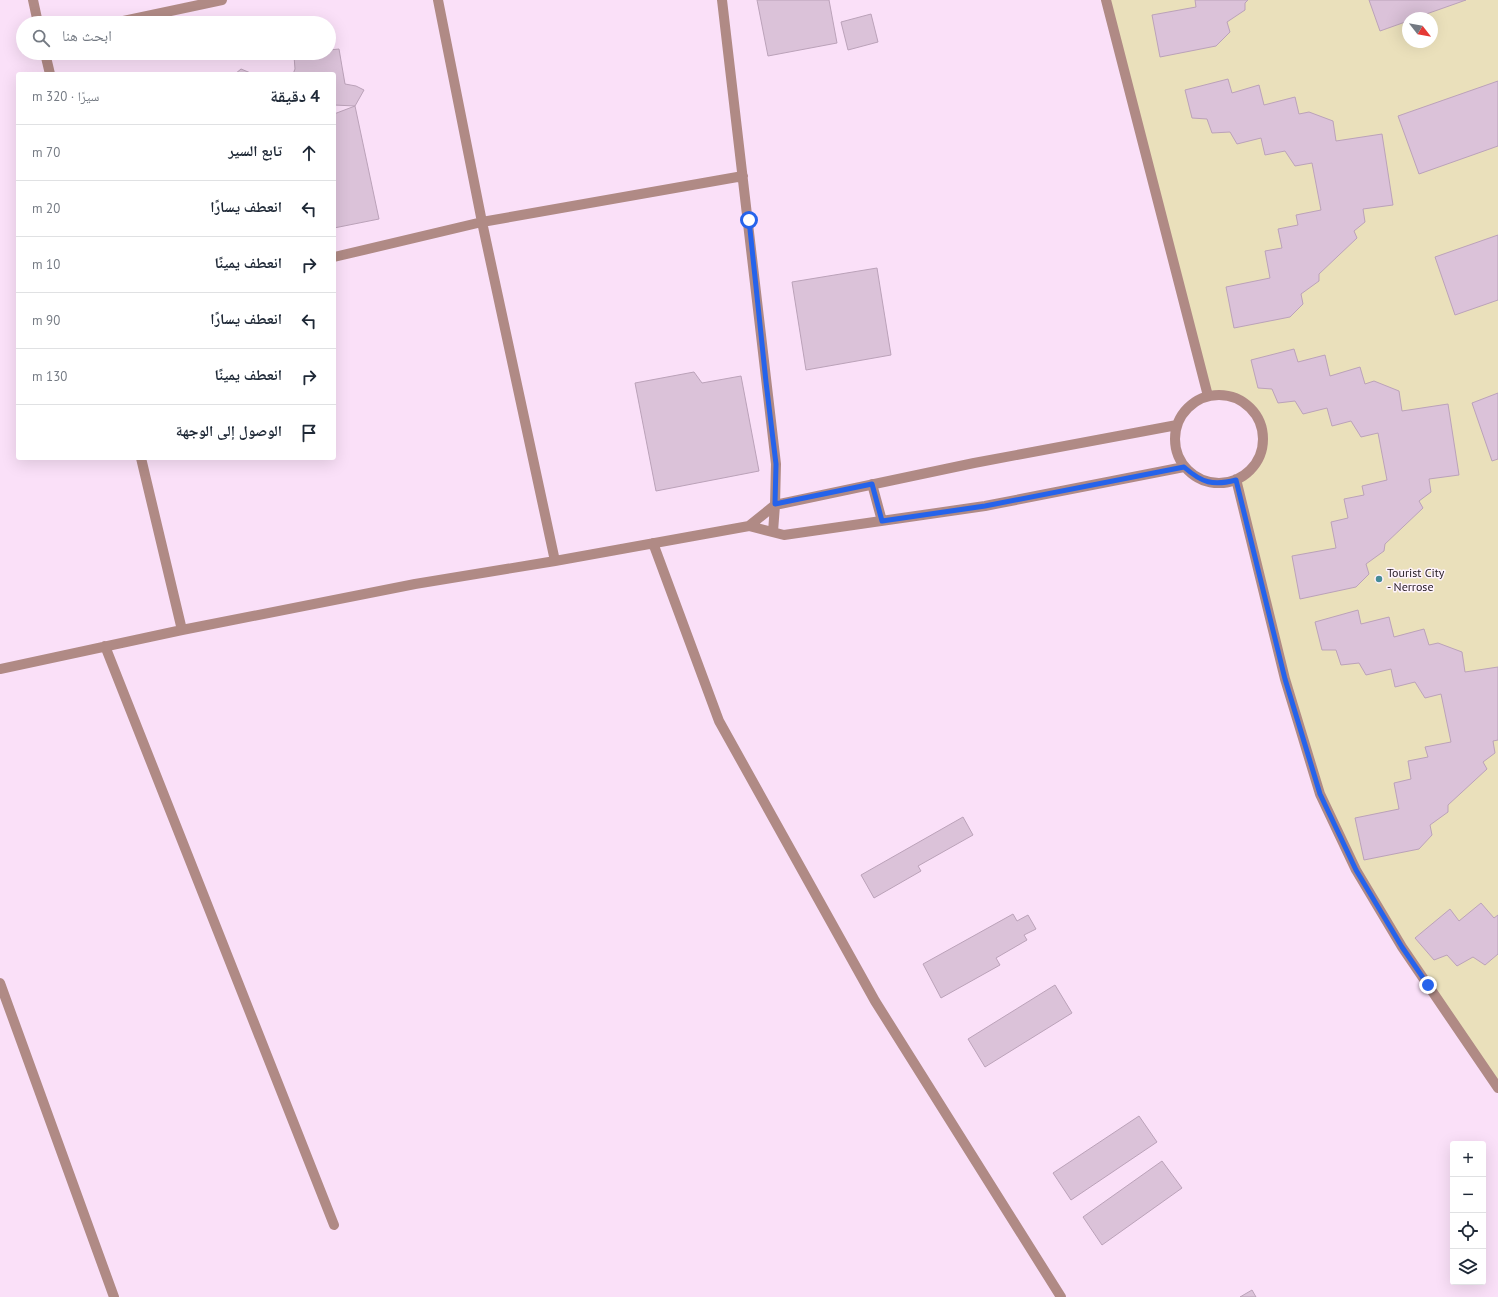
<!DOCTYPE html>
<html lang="ar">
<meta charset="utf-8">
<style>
body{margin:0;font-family:"PT Sans","Noto Naskh Arabic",sans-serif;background:#f2f2f3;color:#1f2937;direction:rtl}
.controls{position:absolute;right:12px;bottom:12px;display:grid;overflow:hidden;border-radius:4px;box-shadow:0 4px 16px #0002}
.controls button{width:36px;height:36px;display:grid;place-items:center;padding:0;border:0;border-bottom:1px solid #e0e1e3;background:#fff;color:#1f2937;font:20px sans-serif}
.compass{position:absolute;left:1402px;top:12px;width:36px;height:36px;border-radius:50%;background:#fff;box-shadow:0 4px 16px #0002;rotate:121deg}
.stop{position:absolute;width:12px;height:12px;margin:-9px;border:3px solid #2563eb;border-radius:50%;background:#fff}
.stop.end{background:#2563eb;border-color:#fff;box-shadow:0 1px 4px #0008}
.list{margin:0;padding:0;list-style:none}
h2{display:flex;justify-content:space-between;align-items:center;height:52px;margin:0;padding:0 16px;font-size:17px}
h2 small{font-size:13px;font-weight:400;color:#747a83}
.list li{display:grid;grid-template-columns:26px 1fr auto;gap:12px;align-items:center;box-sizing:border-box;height:56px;padding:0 16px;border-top:1px solid #e0e1e3}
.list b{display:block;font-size:15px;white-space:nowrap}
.list em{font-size:13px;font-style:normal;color:#747a83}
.icon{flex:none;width:22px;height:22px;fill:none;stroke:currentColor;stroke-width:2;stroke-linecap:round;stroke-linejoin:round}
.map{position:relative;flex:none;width:1498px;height:1297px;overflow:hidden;direction:ltr}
.search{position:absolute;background:#fff;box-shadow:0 4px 16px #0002;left:16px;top:16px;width:320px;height:44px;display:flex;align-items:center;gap:10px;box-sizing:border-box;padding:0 14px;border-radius:22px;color:#747a83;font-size:15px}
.panel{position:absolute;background:#fff;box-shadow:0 4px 16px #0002;left:16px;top:72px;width:320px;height:388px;border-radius:4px;direction:rtl}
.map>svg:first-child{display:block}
.sand{fill:#eae0bb;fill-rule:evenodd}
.building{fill:#dbc2d9;stroke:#bba2b9}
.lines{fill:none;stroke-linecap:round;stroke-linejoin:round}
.street{stroke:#b08a85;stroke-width:10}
.route{stroke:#2563eb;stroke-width:5}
.poi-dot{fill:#468c98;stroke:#fef3fd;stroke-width:1.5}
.labels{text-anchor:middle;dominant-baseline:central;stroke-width:3;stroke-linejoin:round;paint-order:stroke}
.poi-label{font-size:12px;fill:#2a2029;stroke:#fef3fd;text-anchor:start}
</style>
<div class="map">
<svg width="1498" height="1297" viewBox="0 0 1498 1297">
<rect width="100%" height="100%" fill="#fae0f8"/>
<!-- sand -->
<path class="sand" d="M1106 0H1498V1088L1402 947 1320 794 1236 479C1240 477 1246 474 1249 471 1270 449 1265 409 1235 398 1226 394 1217 395 1208 396ZM1408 18H1432V42H1408Z"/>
<!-- building -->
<path class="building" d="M757 0H829L837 43 768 56Z
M1195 0H1248L1245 3V10L1227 22 1230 32 1216 46 1160 57 1152 15 1196 7Z
M1369 0H1466L1415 18H1408V21L1380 31Z
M871 14 878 42 848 50 841 22Z
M339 49 345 84 356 86 364 90 355 106 334 105V74H293L295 69 294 56 310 53H329V50Z
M241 69 253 74H235Z
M1228 79 1232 93 1259 85 1264 105 1295 97 1299 114 1309 112 1333 121 1336 141 1382 134 1393 205 1363 209 1365 222 1354 231 1357 238 1319 274V281L1301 294 1303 304 1290 317 1234 328 1226 287 1270 278 1265 251 1282 248 1278 229 1298 225 1296 215 1321 210 1312 163 1295 166 1285 151 1265 155 1261 138 1237 144 1230 132 1212 133 1207 119 1192 118 1185 90Z
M1498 81V146L1419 174 1398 116Z
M355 106 379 219 334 228V114Z
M1498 235V300L1455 315 1435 257Z
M877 268 891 355 806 370 792 282Z
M1294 349 1298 362 1325 355 1330 376 1360 367 1365 384 1374 381 1399 391 1402 411 1448 404 1459 475 1429 479 1431 492 1419 501 1423 508 1385 544 1384 551 1366 564 1369 574 1356 587 1300 599 1292 556 1336 548 1331 522 1348 518 1344 499 1364 495 1362 486 1387 480 1378 433 1361 437 1351 421 1332 426 1327 408 1303 414 1295 401 1278 403 1272 389 1258 388 1251 360Z
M694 372 702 383 741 376 759 471 656 491 635 383Z
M1498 393V459L1492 461 1472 403Z
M1358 610 1361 624 1389 617 1394 637 1424 629 1429 645 1438 643 1462 652 1465 672 1498 667V740L1493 741 1495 753 1483 762 1487 769 1448 805V812L1430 825 1432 835 1419 849 1364 860 1355 818 1399 809 1394 783 1411 779 1408 761 1428 757 1425 747 1451 742 1441 694 1425 698 1415 682 1395 687 1391 669 1366 675 1359 663 1341 665 1336 650H1322L1315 622Z
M963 817 973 835 918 866 921 871 874 898 861 875Z
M1481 903 1494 918 1498 915V954L1485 965 1473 957 1457 966 1447 955 1434 960 1415 938 1450 909 1459 921Z
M1013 914 1017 921 1028 915 1036 929 1024 935 1027 940 996 958 1000 965 941 998 923 964Z
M1055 985 1072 1013 985 1067 968 1039Z
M1139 1116 1157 1142 1071 1200 1053 1173Z
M1162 1161 1182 1188 1102 1245 1083 1217Z
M1252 1290 1256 1297H1240Z"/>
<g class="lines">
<!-- street -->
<path class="street" d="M33 0 38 23
M438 0 482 222 555 561
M722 0 776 464 775 505 773 532
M1106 0 1208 396
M114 23 222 0
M45 53 50 74
M334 257 482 222 743 176
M1175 439a44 44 0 1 1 88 0a44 44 0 1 1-88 0Z
M141 458 182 630
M1236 479 1285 679 1320 794 1356 870 1402 947 1498 1088
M872 484 882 521
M749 526 775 505 974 463 1177 425
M653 543 719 721 875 1001 1061 1297
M105 646 334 1225
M0 669 182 630 415 584 555 561 749 526 784 535 985 506 1184 467
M0 983 114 1297"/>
</g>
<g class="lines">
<!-- route -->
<path class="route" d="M749 220 766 382 776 464 775 504 872 484 882 521 985 506 1184 467C1202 483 1213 486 1236 480L1285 679 1320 794 1356 870 1402 947 1428 985"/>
</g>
<!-- markers -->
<circle class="poi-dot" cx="1379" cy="579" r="4"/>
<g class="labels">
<!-- poi labels -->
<g class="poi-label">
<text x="1387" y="572">Tourist City<tspan x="1387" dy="14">- Nerrose</tspan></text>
</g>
</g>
</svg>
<div class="controls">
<button>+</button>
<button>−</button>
<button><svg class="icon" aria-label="locate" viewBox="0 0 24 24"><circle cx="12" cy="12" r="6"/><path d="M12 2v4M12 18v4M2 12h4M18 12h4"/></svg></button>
<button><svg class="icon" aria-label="layers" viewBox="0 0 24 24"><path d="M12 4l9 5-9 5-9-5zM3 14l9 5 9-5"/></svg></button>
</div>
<svg class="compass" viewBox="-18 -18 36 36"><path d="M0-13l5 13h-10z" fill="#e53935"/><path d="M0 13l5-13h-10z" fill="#747a83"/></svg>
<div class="stop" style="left:749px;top:220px"></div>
<div class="stop end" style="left:1428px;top:985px"></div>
<div class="search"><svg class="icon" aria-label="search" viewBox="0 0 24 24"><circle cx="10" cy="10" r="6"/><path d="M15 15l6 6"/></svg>ابحث هنا</div>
<section class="panel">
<h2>4 دقيقة<small>سيرًا · 320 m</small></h2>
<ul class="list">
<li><svg class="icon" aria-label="ahead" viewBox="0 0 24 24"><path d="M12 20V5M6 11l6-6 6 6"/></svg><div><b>تابع السير</b></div><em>70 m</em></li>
<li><svg class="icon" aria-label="left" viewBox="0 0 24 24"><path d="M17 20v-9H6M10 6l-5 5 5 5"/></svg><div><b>انعطف يسارًا</b></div><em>20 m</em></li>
<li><svg class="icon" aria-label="right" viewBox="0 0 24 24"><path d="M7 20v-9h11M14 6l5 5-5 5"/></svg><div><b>انعطف يمينًا</b></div><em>10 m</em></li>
<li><svg class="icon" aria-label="left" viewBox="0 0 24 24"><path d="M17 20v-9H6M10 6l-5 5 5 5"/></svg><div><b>انعطف يسارًا</b></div><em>90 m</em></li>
<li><svg class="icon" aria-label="right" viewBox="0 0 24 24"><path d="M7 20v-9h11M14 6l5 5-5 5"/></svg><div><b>انعطف يمينًا</b></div><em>130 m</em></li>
<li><svg class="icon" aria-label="arrive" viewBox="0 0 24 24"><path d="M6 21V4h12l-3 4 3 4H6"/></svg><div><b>الوصول إلى الوجهة</b></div></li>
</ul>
</section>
</div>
